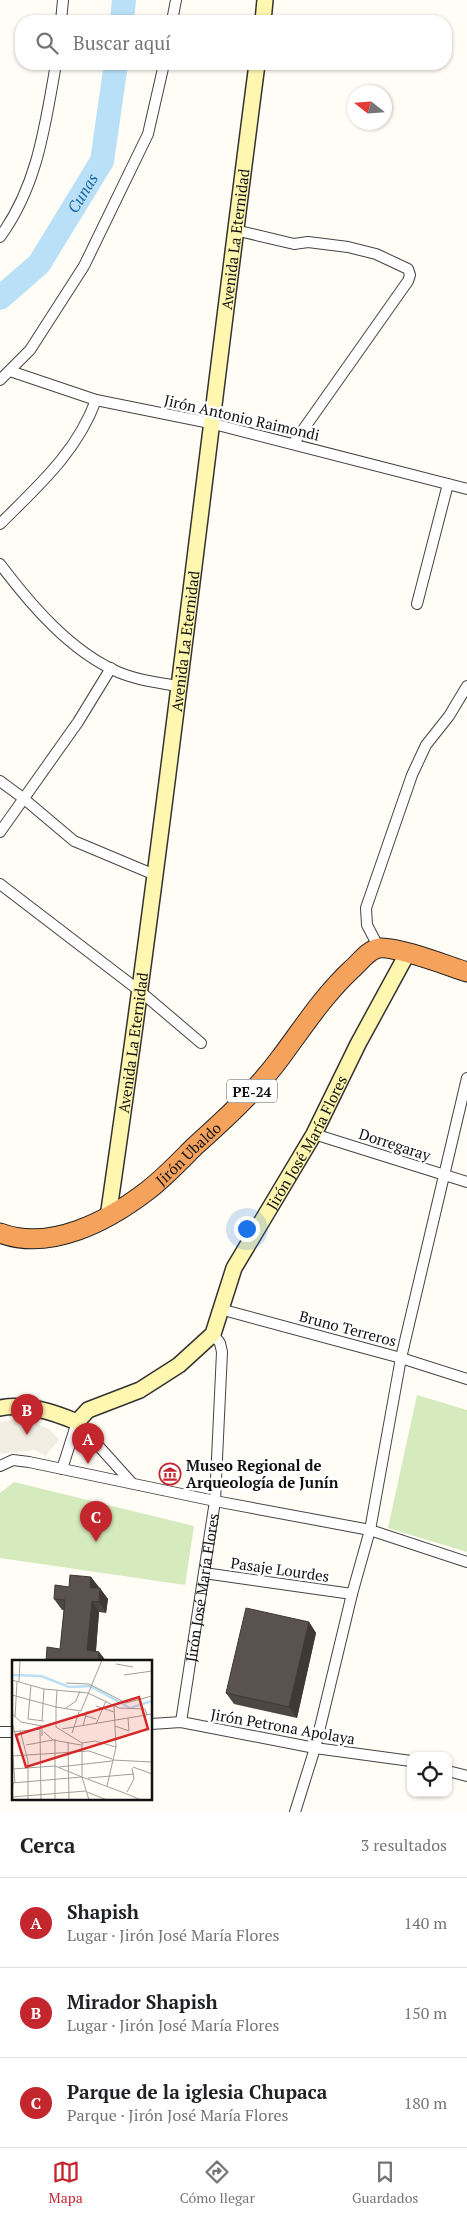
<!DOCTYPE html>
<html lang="es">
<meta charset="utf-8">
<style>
body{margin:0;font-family:"PT Serif",serif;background:#f2f2f2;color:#202124}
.controls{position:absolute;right:15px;bottom:15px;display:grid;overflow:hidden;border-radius:10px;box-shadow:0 1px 4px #0004}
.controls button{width:45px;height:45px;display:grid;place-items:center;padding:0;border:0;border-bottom:1px solid #e0e0e0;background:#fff;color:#202124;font:25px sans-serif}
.compass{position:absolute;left:347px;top:85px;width:45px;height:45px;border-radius:50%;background:#fff;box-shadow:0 1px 4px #0004;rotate:287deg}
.you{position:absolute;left:246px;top:1228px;width:18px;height:18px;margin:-12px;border:4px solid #fff;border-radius:50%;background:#1a73e8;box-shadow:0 0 0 8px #1a73e833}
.badge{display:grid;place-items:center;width:32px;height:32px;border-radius:50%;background:#c4262e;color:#fff;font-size:16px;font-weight:700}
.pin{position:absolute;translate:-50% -41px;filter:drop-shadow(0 1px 2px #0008)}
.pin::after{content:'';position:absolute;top:26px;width:18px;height:15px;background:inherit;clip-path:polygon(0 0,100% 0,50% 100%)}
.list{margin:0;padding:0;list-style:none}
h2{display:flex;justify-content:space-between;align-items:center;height:65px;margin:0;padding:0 20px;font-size:21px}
h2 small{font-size:16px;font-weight:400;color:#757577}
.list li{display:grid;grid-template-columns:32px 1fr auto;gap:15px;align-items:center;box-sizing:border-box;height:90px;padding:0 20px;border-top:1px solid #e0e0e0}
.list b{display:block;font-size:19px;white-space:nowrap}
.list p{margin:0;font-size:16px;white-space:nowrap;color:#757577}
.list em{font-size:16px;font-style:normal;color:#757577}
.icon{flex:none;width:28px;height:28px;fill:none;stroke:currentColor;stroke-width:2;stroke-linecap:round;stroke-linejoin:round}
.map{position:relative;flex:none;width:467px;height:1812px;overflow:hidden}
.search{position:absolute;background:#fff;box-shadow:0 1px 4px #0004;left:15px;right:15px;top:15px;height:55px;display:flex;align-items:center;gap:12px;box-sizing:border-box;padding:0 18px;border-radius:20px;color:#757577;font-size:19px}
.sheet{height:335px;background:#fff}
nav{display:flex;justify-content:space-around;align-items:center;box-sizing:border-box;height:70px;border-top:1px solid #e0e0e0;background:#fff;font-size:14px;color:#757577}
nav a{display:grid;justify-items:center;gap:2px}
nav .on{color:#c4262e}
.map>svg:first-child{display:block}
.green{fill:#d5ebbd}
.plaza{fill:#f1ede2}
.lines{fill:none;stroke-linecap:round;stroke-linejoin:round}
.river{stroke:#b9e0f7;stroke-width:24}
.street-casing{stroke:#444;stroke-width:12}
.secondary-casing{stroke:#333;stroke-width:18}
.highway-casing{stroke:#222;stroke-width:21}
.street{stroke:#fff;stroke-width:10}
.secondary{stroke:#fff6b0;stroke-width:15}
.highway{stroke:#f5a25d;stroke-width:19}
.wall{fill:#4d4742}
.shaded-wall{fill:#3f3936}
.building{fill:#5a524d;stroke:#3f3936}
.labels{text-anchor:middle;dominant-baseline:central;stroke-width:5;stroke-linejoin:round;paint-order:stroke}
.shield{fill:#fff;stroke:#585858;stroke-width:1}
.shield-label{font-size:14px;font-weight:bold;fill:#111}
.street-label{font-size:15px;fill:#111;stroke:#fff}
.poi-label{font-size:15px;font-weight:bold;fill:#111;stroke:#fff;text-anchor:start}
.water-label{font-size:16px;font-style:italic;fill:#1768a6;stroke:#fff}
.inset-river{fill:none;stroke:#b9e0f7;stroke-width:2.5}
.inset-road{fill:none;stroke:#a09f9a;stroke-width:1}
.view{fill:#d62828;fill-opacity:0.15;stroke:#d62828;stroke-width:2.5}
.inset-edge{fill:none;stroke:#111;stroke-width:2.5}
</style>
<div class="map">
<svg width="467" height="1812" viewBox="0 0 467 1812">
<rect width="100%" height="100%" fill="#fffdf5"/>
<!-- green -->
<path class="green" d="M417 1395 467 1410V1552L388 1528Z
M14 1482 194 1526 185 1585 0 1558V1493Z"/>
<!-- plaza -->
<path class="plaza" d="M17 1419 34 1422 50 1430 59 1440 45 1456 35 1450 0 1454V1422Z"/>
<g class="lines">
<!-- river -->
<g class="river">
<path d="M122 21 124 0"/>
<path id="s1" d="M0 298 39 264 102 161 116 64"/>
</g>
<!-- street casing -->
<g class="street-casing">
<g id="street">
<path d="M61 21 63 0"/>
<path d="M172 21 176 0"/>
<path d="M235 230 294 244 308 242 348 247 376 254 408 269 410 275 408 281 293 444"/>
<path d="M0 237C38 185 45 125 56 64"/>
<path d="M10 371 96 400 210 423 467 489"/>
<path d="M0 380 30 350 84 266 148 134 164 64"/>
<path d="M0 524C38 486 77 452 96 400"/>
<path d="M0 564C31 605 70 651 118 672 137 680 158 683 178 686"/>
<path d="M417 604 448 484"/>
<path d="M0 781 23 798 74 841 155 875"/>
<path d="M0 832 78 722 111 668"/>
<path d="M0 884 141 992 201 1043"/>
<path d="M379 948 367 925 366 908 412 775 426 745 449 716 467 686"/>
<path d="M314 1134 467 1182"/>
<path d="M220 1309 401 1358 467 1379"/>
<path d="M77 1422 131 1482"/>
<path d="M0 1466 13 1460 29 1462 215 1501 370 1530 467 1562"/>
<path d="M62 1469 77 1422"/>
<path d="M204 1573 352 1594"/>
<path id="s2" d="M181 1722 215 1501 222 1352 220 1343 213 1334"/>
<path d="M151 1724 181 1722 315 1748 411 1761"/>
<path d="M0 1732H14"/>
<path d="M448 1771 467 1776"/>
<path d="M295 1812 315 1748 352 1594 370 1530 401 1358 467 1078"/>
</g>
</g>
<!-- secondary casing -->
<g class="secondary-casing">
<g id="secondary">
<path d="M263 21 265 0"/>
<path id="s3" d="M108 1217C164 834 207 448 257 64"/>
<path id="s4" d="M0 1408C26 1403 53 1412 77 1422L88 1410 140 1390 179 1365 213 1334 234 1268 314 1134 358 1044 407 954"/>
</g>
</g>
<!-- highway casing -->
<g class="highway-casing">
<g id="highway">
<path id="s5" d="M0 1233C50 1252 108 1221 147 1191 164 1178 179 1162 194 1147 225 1119 256 1091 281 1057 304 1026 324 995 352 969 360 962 368 950 379 948 397 946 448 966 467 972"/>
</g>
</g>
<!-- street -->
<use href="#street" class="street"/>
<!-- secondary -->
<use href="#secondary" class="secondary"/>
<!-- highway -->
<use href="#highway" class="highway"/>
</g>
<!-- wall -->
<path class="wall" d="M91 1577 99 1588 108 1599 106 1613 99 1612 96 1651 99 1652 106 1661H46L60 1649 64 1610H62L54 1599Z
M309 1622 316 1633 297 1718 234 1704 226 1693Z"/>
<!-- shaded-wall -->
<path class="shaded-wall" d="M91 1577 99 1587 98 1598 90 1588Z
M100 1588 108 1599 106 1613 99 1602Z
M92 1601 99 1612 95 1661 87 1650Z
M309 1622 316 1633 297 1718 289 1707Z
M99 1652 106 1661H98Z"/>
<!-- building -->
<path class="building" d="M70 1575 91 1577 90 1588H100L99 1602 92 1601 87 1650 99 1652 98 1661H46L47 1647 60 1649 65 1600 54 1599 55 1585 69 1587Z
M246 1608 309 1622 289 1707 226 1693Z"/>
<!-- icons -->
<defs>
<g id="museum-ring" transform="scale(1.125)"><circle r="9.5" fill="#fff" stroke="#c4262e" stroke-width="1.5"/><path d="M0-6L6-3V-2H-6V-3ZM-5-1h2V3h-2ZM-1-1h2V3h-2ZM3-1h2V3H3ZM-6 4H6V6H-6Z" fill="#c4262e"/></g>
</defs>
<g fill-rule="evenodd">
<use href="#museum-ring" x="170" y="1474"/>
</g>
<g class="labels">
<!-- shield labels -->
<rect class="shield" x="227" y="1079.5" width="50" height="23" rx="4"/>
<g class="shield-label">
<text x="252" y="1091">PE-24</text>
</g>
<!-- street labels -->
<g class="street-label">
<text stroke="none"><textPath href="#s3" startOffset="986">Avenida La Eternidad</textPath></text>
<text transform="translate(242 417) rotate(13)">Jirón Antonio Raimondi</text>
<text stroke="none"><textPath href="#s3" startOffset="581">Avenida La Eternidad</textPath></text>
<text stroke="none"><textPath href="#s3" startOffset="176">Avenida La Eternidad</textPath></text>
<text stroke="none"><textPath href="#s4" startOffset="458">Jirón José María Flores</textPath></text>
<text transform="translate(395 1144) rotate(18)">Dorregaray</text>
<text stroke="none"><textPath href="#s5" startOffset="215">Jirón Ubaldo</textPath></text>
<text transform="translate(348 1328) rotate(15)">Bruno Terreros</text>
<text transform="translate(280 1569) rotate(8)">Pasaje Lourdes</text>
<text stroke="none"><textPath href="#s2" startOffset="136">Jirón José María Flores</textPath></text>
<text transform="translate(283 1726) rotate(10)">Jirón Petrona Apolaya</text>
</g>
<!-- poi labels -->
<g class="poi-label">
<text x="186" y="1465">Museo Regional de<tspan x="186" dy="17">Arqueología de Junín</tspan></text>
</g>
<!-- water labels -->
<g class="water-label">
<text stroke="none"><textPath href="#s1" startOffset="135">Cunas</textPath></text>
</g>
</g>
<!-- overview -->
<g transform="translate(12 1660)">
<rect width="140" height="140" fill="#fffdf5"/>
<path class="inset-river" d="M0 15 29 16 57 27 78 26 118 48 140 41"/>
<path class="inset-road" d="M104 4 121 7M112 15 140 11M0 20 32 29 76 33 107 48 133 49 135 55M7 22 8 0M54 23 77 24 114 43 140 36M19 25 16 59 32 61M0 35 44 47V67L70 83V117L115 134M84 46 102 52M44 47 45 30M44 47 69 51 90 0M54 48 64 41 68 31M0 54 9 62 30 66V76M67 54 84 59M3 57 5 22M30 60 32 29M0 63 10 95M84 64 94 41M71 66 75 51M103 66 117 71 116 58M50 69 140 54M8 70 16 101V140M0 72 28 69 29 140M32 72 41 80 69 85M60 73 67 52M43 79V140M56 82 57 140M70 83 83 81 104 87M0 85 3 123M14 85 41 80M0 96 77 91 100 99M100 100 140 102M47 107 100 101M121 107 140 114M0 109 43 106 70 117M70 117 77 140M76 118 122 114M0 123 70 117M95 126 104 87 102 46M75 132 95 140M115 132 122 119 120 108M115 134 129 140M0 137 74 131M0 140 1 123"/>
<path class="view" d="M127 37 136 69 14 107 4 75Z"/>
<rect width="140" height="140" class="inset-edge"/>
</g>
</svg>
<div class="controls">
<button><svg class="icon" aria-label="locate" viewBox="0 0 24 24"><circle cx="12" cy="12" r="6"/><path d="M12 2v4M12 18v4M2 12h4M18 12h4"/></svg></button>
</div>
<svg class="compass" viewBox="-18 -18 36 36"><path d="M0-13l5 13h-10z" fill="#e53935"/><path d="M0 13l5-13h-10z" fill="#757577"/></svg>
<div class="you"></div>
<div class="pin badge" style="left:88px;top:1464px">A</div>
<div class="pin badge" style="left:27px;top:1435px">B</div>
<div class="pin badge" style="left:96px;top:1542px">C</div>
<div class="search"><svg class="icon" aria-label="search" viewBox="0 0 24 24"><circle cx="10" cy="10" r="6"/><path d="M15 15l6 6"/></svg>Buscar aquí</div>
</div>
<section class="sheet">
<h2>Cerca<small>3 resultados</small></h2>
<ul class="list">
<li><span class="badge">A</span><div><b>Shapish</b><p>Lugar · Jirón José María Flores</p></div><em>140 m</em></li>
<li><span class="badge">B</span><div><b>Mirador Shapish</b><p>Lugar · Jirón José María Flores</p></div><em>150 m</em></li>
<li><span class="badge">C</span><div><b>Parque de la iglesia Chupaca</b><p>Parque · Jirón José María Flores</p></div><em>180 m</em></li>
</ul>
</section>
<nav>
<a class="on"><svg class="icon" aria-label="map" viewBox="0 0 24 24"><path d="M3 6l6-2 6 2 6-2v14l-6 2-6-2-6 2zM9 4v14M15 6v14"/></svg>Mapa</a>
<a><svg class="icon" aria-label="directions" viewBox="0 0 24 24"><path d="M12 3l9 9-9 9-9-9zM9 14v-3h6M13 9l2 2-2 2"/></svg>Cómo llegar</a>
<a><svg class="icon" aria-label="saved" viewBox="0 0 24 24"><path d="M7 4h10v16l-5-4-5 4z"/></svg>Guardados</a>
</nav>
